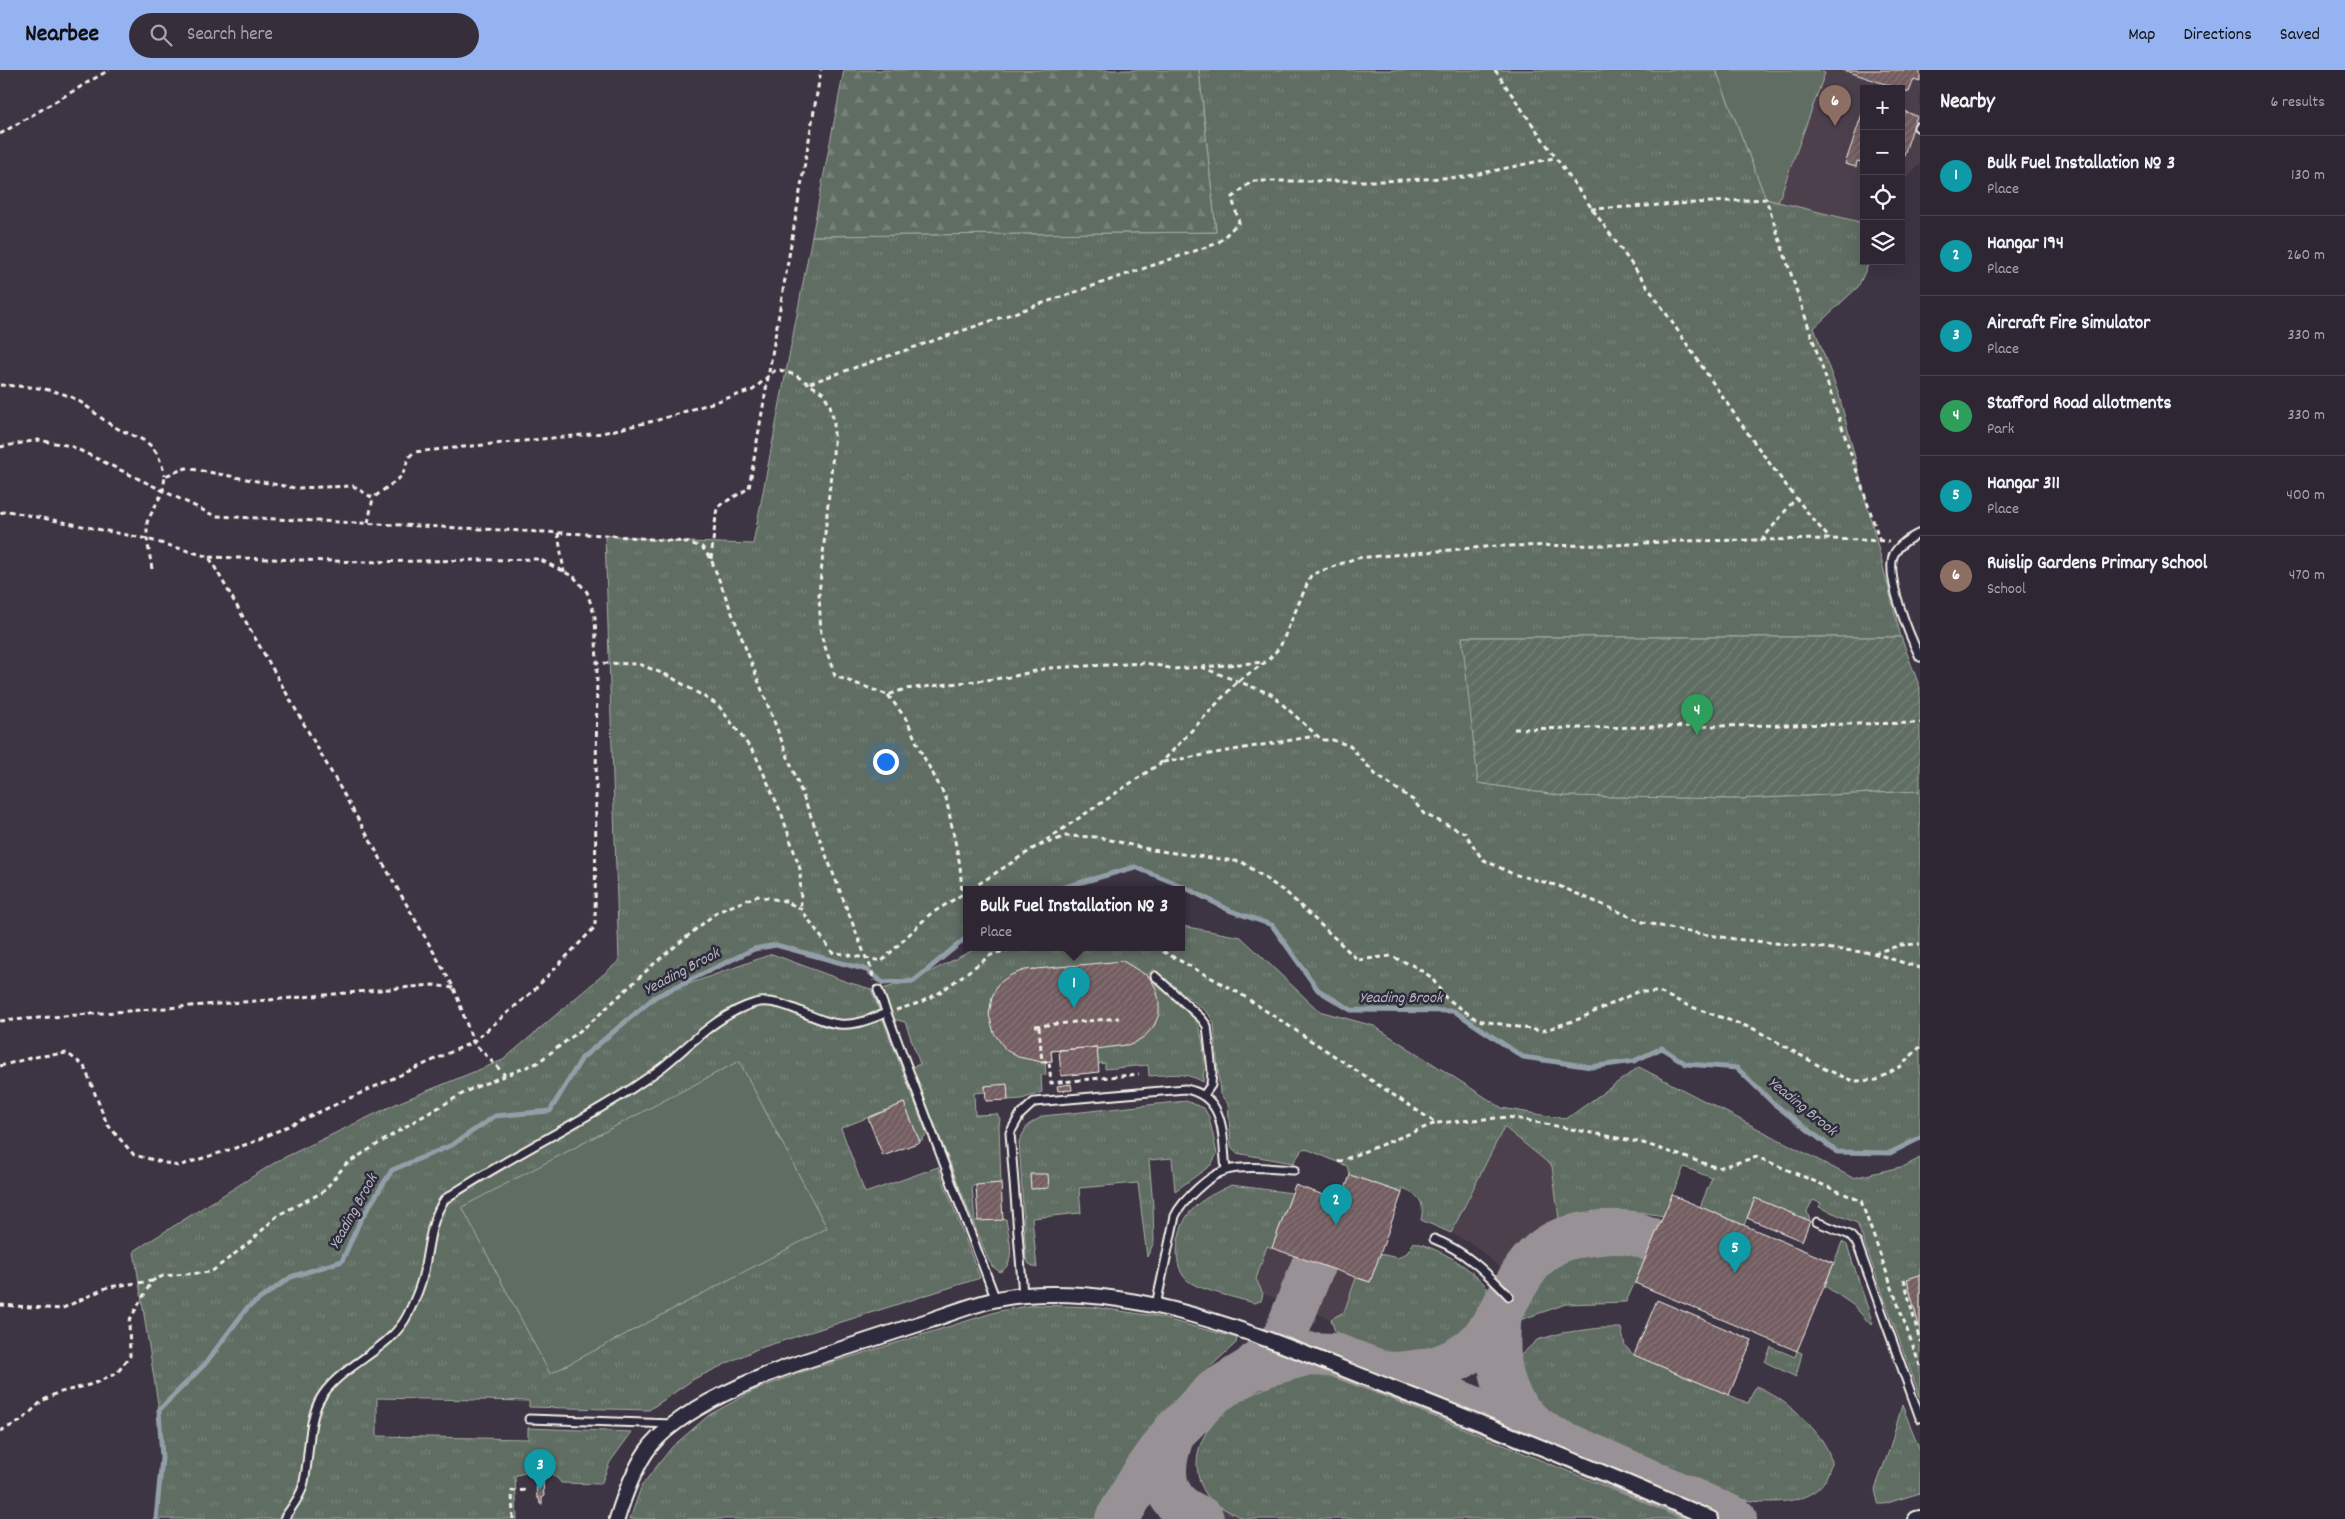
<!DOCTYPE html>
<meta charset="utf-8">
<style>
body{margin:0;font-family:Dekko,sans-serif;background:#362f3b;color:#f1f3f6}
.controls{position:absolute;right:15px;top:15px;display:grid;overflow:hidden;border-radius:0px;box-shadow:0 5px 20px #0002}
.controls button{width:45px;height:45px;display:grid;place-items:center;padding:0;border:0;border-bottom:1px solid #49444e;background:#2e2733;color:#f1f3f6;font:25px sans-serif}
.you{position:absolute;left:885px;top:691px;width:18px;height:18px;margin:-12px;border:4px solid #fff;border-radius:50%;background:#1a73e8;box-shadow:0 0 0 8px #1a73e833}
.badge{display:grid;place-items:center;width:32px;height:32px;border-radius:50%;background:#95b2f1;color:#fff;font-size:16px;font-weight:700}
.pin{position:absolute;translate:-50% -41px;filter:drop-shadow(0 1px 2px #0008)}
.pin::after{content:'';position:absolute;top:26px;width:18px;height:15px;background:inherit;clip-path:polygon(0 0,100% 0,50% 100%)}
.popup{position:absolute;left:963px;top:816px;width:222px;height:65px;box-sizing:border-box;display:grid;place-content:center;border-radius:0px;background:#2e2733;filter:drop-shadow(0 1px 4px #0005);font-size:16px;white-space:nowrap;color:#a7a5ac}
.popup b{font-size:19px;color:#f1f3f6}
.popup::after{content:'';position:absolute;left:50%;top:100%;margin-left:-10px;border:10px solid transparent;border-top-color:#2e2733}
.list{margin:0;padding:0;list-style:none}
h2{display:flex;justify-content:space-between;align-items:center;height:65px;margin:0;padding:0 20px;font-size:21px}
h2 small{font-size:16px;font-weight:400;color:#a7a5ac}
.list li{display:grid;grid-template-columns:32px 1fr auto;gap:15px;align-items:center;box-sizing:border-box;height:80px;padding:0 20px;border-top:1px solid #49444e}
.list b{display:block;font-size:19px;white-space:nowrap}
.list p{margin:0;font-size:16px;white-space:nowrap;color:#a7a5ac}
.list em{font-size:16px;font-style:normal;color:#a7a5ac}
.icon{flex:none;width:28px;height:28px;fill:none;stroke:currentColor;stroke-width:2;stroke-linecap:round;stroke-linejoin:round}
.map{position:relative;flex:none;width:1920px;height:1449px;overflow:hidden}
header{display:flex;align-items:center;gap:30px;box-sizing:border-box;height:70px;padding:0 25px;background:#95b2f1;color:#111}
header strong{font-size:24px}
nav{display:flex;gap:28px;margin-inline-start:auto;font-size:18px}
.search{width:350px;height:45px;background:#362f3b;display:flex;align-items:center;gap:12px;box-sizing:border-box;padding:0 18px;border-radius:28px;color:#a7a5ac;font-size:19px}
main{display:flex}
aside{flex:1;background:#2e2733}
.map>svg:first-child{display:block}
.built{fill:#4d404d}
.grass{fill:url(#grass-tufts);stroke:#aaafa6}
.forest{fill:url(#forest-firs);stroke:#aaafa6}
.park{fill:#5f6d63;stroke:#aaafa6}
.garden{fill:url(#garden-furrows);stroke:#aaafa6}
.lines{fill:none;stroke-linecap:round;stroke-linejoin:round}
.stream{stroke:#939fa8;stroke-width:5}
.taxiway{stroke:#989296;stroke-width:44}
.building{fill:url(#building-hatch);stroke:#f4f1e8}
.service-casing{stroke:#f4f1e8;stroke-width:11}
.minor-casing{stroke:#f4f1e8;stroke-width:18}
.path{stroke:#f4f1e8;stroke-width:3;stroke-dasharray:5 4;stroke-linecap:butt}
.service{stroke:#2f2a3d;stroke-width:7}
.minor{stroke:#2f2a3d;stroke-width:14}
.labels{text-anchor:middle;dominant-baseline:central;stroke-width:5;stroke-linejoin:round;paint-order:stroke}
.water-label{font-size:16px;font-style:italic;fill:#b3babd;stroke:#2f2a3d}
</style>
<header>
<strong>Nearbee</strong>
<div class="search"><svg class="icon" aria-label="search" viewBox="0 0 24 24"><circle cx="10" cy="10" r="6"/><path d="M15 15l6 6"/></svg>Search here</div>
<nav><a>Map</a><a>Directions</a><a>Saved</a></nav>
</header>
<main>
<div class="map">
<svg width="1920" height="1449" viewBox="0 0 1920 1449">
<defs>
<pattern id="grass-tufts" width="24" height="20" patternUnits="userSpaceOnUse" patternTransform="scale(1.25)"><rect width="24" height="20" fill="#5f6d63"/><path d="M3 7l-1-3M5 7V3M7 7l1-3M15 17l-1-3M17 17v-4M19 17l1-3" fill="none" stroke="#778279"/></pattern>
<pattern id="forest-firs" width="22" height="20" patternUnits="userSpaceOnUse" patternTransform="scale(1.25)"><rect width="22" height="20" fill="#5f6d63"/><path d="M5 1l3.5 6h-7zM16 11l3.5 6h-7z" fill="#778279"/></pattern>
<pattern id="garden-furrows" width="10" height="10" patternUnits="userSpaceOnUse" patternTransform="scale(1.25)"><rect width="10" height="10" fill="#5f6d63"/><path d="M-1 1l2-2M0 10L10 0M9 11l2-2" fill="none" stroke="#778279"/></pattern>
<pattern id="building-hatch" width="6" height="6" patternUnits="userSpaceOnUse" patternTransform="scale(1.25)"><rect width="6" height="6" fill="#735d61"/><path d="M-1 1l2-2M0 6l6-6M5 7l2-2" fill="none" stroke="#887578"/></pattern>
</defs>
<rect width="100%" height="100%" fill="#3d3444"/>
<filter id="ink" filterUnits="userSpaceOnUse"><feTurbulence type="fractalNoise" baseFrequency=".02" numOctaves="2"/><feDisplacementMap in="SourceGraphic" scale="10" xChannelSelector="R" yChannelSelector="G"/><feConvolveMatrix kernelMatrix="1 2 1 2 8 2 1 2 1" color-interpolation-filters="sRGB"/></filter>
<g filter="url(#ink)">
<!-- built -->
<path class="built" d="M1818 0H1920V94L1901 114V19H1864V153L1778 132 1825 3Z
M1503 1057 1552 1096 1561 1170 1542 1181 1523 1200 1517 1212 1475 1176 1451 1163Z
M1268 1176 1356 1208 1344 1243 1331 1249 1263 1224 1256 1209Z
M1206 1424 1252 1449H1191Z"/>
<!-- grass -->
<path class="grass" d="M1199 0H1716L1766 129 1864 153V191H1870L1858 217 1814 258 1839 325 1901 567H1463L1479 713 1563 726 1737 729 1920 721V1068L1890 1083 1837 1082 1773 1033 1737 998 1686 994 1662 978 1634 991 1591 997 1523 987 1454 941 1351 940 1318 920 1272 855 1231 841 1182 816 1135 797 1058 819H966V868L916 909 979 877H1182V856L1241 867 1319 941 1374 956 1502 1038 1566 1049 1639 997 1853 1108 1905 1096 1920 1088V1327L1857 1153 1819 1137 1821 1133 1813 1130 1807 1141 1810 1151 1755 1128 1744 1155 1700 1137 1712 1108 1684 1097 1663 1146C1627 1139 1594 1137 1559 1149L1552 1096 1504 1057 1451 1163 1421 1150C1425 1132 1420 1126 1403 1119L1402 1123 1350 1105 1347 1096 1304 1078 1293 1093 1236 1083 1231 1076 1228 1034 1220 1024 1214 953 1208 943 1153 899 1147 906C1161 918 1193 941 1199 958 1205 974 1205 995 1203 1012 1185 1001 1168 1005 1149 1006L1148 995 1105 999V993L1098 994 1097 977 1051 981 1052 991 1045 992 1046 1005H1041L1042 1022 1022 1029 1008 1030 1007 1015 985 1016V1022L974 1023 975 1045 997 1044 1000 1049 999 1057 1001 1113 972 1116 975 1151 1006 1149C1008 1165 1018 1193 1000 1202L992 1196 987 1187 912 997 920 994 905 952 893 949 882 919 910 911 883 913 867 900 776 875 754 879 661 924 772 884 847 912 871 919 927 1064 920 1072 904 1033 841 1058 865 1123 938 1097 980 1208 757 1279 694 1309 649 1340 529 1337V1331L377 1328V1366L528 1369V1358L632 1362 610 1392 601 1414 561 1413C552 1398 530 1400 515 1406L517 1449H156L162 1388 159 1340 134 1181 279 1090 400 1032 503 990 619 891 605 465 686 472 753 474 812 166 1216 162Z
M1186 1031 1204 1038 1209 1047 1217 1084 1211 1095 1175 1121 1172 1088 1149 1090 1153 1136 1154 1172 1147 1187 1138 1113 1079 1118 1081 1143 1032 1148 1037 1198 1029 1194 1026 1188 1019 1071 1028 1055 1043 1046Z
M1231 1115 1292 1123 1272 1178 1267 1176 1256 1209 1263 1224 1261 1231 1254 1233C1237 1228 1205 1221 1191 1213 1169 1200 1176 1156 1192 1140 1202 1128 1218 1122 1231 1115Z
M1414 1172C1444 1181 1467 1195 1487 1217 1487 1223 1488 1231 1485 1236 1472 1267 1425 1288 1394 1284 1378 1282 1351 1268 1335 1262L1331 1249 1344 1242 1356 1208 1370 1212 1380 1184 1398 1188 1407 1183Z
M1842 1172 1847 1175 1873 1254 1871 1255 1853 1235 1825 1216Z
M1617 1177 1649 1181 1626 1232 1566 1234 1517 1251C1539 1201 1561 1181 1617 1177Z
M1034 1235 1093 1237 1154 1246 1237 1268 1236 1273 1183 1322 1135 1380 1098 1449H630L642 1415 672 1377 709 1345 753 1321 802 1302 999 1241Z
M1600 1258H1621L1625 1276 1634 1285 1748 1333 1756 1316C1780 1325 1829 1365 1831 1392 1831 1396 1829 1400 1828 1403 1818 1435 1772 1434 1745 1430L1561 1352C1537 1336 1522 1315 1520 1286L1537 1270 1562 1263Z
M1771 1277 1795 1287 1797 1281 1802 1283 1796 1307 1765 1292Z
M1302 1304H1330L1685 1449H1244C1234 1443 1219 1438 1211 1430 1201 1420 1197 1406 1197 1392 1200 1340 1261 1319 1302 1304Z
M1902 1335 1920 1380V1423L1884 1434H1878L1875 1419 1890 1378Z"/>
<!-- forest -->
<path class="forest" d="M844 0H1199L1216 162 812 166Z"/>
<!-- park -->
<path class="park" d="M1716 0H1818L1825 3 1778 132 1766 129Z
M739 991 827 1158 550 1304 462 1137Z"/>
<!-- garden -->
<path class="garden" d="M1462 567H1901L1920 618V721L1737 729 1563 726 1478 713Z"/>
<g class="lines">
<!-- stream -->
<path class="stream" d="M1058 819 1135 797 1182 816 1231 841 1272 855 1318 920 1351 940 1454 941 1523 987 1591 997 1634 991 1662 978 1686 994 1737 998 1773 1033 1837 1082 1890 1083 1920 1068
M156 1449 162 1388 159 1340 205 1294 247 1238 291 1207 342 1191 360 1151 392 1100 452 1075 495 1046 550 1041 582 988 655 927 754 879 776 875 867 900 883 913 914 911 966 868"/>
<!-- taxiway -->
<path class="taxiway" d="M1500 1243C1495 1290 1499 1336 1544 1363
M1251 1299 1284 1268 1314 1193
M1388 1304C1422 1303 1454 1298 1479 1273 1510 1240 1517 1186 1564 1169 1573 1166 1584 1165 1593 1164 1612 1161 1636 1161 1653 1171
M1173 1364C1164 1388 1158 1419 1181 1437 1187 1442 1195 1445 1202 1449
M1117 1449 1143 1405 1173 1363 1215 1321 1251 1299 1305 1284 1335 1285 1386 1304 1557 1370 1735 1449"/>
</g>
<!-- building -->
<path class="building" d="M1843 0H1920V11L1914 9 1909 22Z
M1864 38V93L1857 91 1856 97 1845 94Z
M1901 40 1917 46 1901 94Z
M1123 891 1149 907 1156 918 1159 931V944L1154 956 1145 966 1133 974 1097 979V977L1051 981 1052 991 1042 992 1018 987 1006 980 994 963 989 945 992 927 998 914 1011 905 1025 900Z
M1097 977 1099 1002 1061 1006 1059 980Z
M1007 1014 1008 1030 986 1031 985 1016Z
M1071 1014 1072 1020 1058 1021 1057 1016Z
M904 1033 920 1072 883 1086 868 1048Z
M1030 1104H1048L1049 1118 1031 1119Z
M1350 1105 1402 1123 1370 1212 1272 1178 1295 1115 1341 1131Z
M1001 1113 1003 1150 978 1151 976 1115Z
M1672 1125 1834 1193 1797 1281 1635 1213Z
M1755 1128 1810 1151 1802 1171 1747 1148Z
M1920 1205V1261L1907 1209Z
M1657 1230 1752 1270 1729 1325 1634 1285Z
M543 1411 544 1427H542V1434H540L539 1428H537L536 1412Z"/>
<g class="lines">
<!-- service casing -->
<g class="service-casing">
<path id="service" d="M1918 57 1920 58
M1920 463C1909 469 1900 473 1894 484 1884 505 1910 567 1920 587
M1155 906 1201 948 1207 956 1212 1001 1211 1015 1204 1025
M878 920 996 1230
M1817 1152 1850 1165 1857 1173 1920 1348
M1434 1169C1465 1181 1486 1202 1509 1226
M1023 1225 1010 1063 1020 1045 1034 1032 1185 1019C1227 1026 1222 1067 1226 1100
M1156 1235 1175 1146C1182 1131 1210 1104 1227 1100 1248 1095 1273 1099 1294 1100
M529 1349 673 1354
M284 1449C290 1439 300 1428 303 1416 310 1390 307 1355 319 1331 338 1295 390 1282 408 1244 415 1230 421 1216 424 1201 429 1177 430 1150 445 1129 504 1090 568 1059 628 1021 640 1013 654 1004 665 995 693 972 720 943 755 933 782 926 813 952 839 954 856 956 870 949 886 943"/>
</g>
<!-- minor casing -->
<g class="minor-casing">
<path id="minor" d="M617 1449C624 1426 633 1402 646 1382 675 1339 766 1303 814 1288 853 1275 892 1263 931 1250 960 1240 993 1227 1025 1225 1153 1216 1272 1271 1389 1317 1497 1359 1604 1402 1711 1449
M1916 1449 1920 1448"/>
</g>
<!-- path -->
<path class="path" d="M1495 0C1549 80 1606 157 1661 236 1715 315 1767 397 1830 469
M0 64 109 0
M1591 139 1766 129 1880 471
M810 313 1218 173 1239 152 1232 128 1252 111H1384L1464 107 1554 88
M0 315C24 316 54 318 75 329 89 336 99 348 113 356 142 372 155 366 165 406
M0 377 38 370 71 376 215 446 605 465 686 472 702 477 711 489 866 888 872 899 873 911
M0 443 8 441 147 469 209 487 454 918 473 972 505 1005
M368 453 373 428
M558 463 564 502
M1761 471 1795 429
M209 487 362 492 539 489 574 507 587 522 595 547 597 593 639 594 669 606 718 635 755 684 782 745 800 799 801 838
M711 489 717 437 749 418 821 0
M152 499 147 469V452L163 421 165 406 186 398 295 418 353 416 373 428 402 406 409 387 414 382 602 363 658 350 753 320 774 301 780 300 795 305 823 323 830 335 834 352V373L819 524 821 565 835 606 888 625 905 619 1011 607 1047 598 1146 593 1174 599 1201 597 1271 624 1322 670H1333L1350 676 1375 704 1413 730 1424 744 1465 763 1482 789 1513 804 1559 816 1643 852 1683 861 1735 869 1873 883 1920 898
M1201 597 1265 592
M888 625 907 650 920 680 946 728 960 795 962 824
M1514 659 1920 653
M1163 692 1315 666
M1039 775 1162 692 1237 612 1267 591 1280 577 1311 505 1356 488 1497 476 1613 475 1679 471 1831 469 1889 471
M971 819 1034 778 1066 766 1098 767 1152 780 1242 792 1288 824 1358 890 1391 886 1414 896 1431 907 1445 927 1477 950 1542 961 1579 949 1637 922H1659L1689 936 1754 959 1825 999 1853 1011 1877 1010 1901 996 1920 977
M1155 877 1239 923 1436 1053 1508 1047 1520 1049 1643 1073 1718 1098 1757 1087 1861 1131 1920 1296
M1874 883 1901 875 1920 874
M896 940 919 933 939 923 991 885 1017 877
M0 951 281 929 433 915 454 918
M1035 956 1119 948
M1039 956 1042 992 1049 991 1051 1013 1139 1004
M0 996 34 987 67 983 84 996 107 1054 134 1085 178 1096 251 1073 473 972 533 921 595 857 597 593
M1338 1092 1436 1053
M1904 1209 1920 1272
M0 1235 61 1239 108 1217 152 1211
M0 1361 21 1351 42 1331 57 1323 93 1314 117 1303 130 1286 129 1251 152 1211 163 1206 211 1202 250 1172 278 1145 323 1122 346 1094 413 1052 471 1019 537 993 589 954 656 892 717 842 757 826 785 831 801 839 832 882 882 891 929 845 966 822
M513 1449 512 1421 527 1420"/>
<!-- service -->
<use href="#service" class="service"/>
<!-- minor -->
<use href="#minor" class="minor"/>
</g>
</g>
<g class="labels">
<!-- water labels -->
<g class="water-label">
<text transform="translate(682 902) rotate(-28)">Yeading Brook</text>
<text x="1401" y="928">Yeading Brook</text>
<text transform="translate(1802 1037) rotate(39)">Yeading Brook</text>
<text transform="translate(354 1142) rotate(-61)">Yeading Brook</text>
</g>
</g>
</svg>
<div class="controls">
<button>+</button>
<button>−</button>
<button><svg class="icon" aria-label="locate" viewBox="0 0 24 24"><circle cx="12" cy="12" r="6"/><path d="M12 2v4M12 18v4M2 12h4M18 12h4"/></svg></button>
<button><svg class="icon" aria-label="layers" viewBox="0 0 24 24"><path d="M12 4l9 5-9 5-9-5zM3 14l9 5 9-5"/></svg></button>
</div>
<div class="you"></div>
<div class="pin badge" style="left:1074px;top:938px;background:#0f9aa8">1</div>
<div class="popup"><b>Bulk Fuel Installation № 3</b>Place</div>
<div class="pin badge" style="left:1336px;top:1155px;background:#0f9aa8">2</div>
<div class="pin badge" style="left:540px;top:1420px;background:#0f9aa8">3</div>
<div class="pin badge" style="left:1697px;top:665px;background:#2e9e5b">4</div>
<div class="pin badge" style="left:1735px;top:1203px;background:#0f9aa8">5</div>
<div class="pin badge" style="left:1835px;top:56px;background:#8d6e63">6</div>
</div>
<aside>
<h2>Nearby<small>6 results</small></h2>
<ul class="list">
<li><span class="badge" style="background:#0f9aa8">1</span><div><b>Bulk Fuel Installation № 3</b><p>Place</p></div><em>130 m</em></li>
<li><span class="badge" style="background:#0f9aa8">2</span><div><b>Hangar 194</b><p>Place</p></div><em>260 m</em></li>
<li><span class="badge" style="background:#0f9aa8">3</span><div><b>Aircraft Fire Simulator</b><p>Place</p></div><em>330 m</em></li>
<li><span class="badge" style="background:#2e9e5b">4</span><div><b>Stafford Road allotments</b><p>Park</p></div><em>330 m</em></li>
<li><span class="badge" style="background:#0f9aa8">5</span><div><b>Hangar 311</b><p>Place</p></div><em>400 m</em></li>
<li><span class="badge" style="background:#8d6e63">6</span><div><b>Ruislip Gardens Primary School</b><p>School</p></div><em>470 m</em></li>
</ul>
</aside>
</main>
